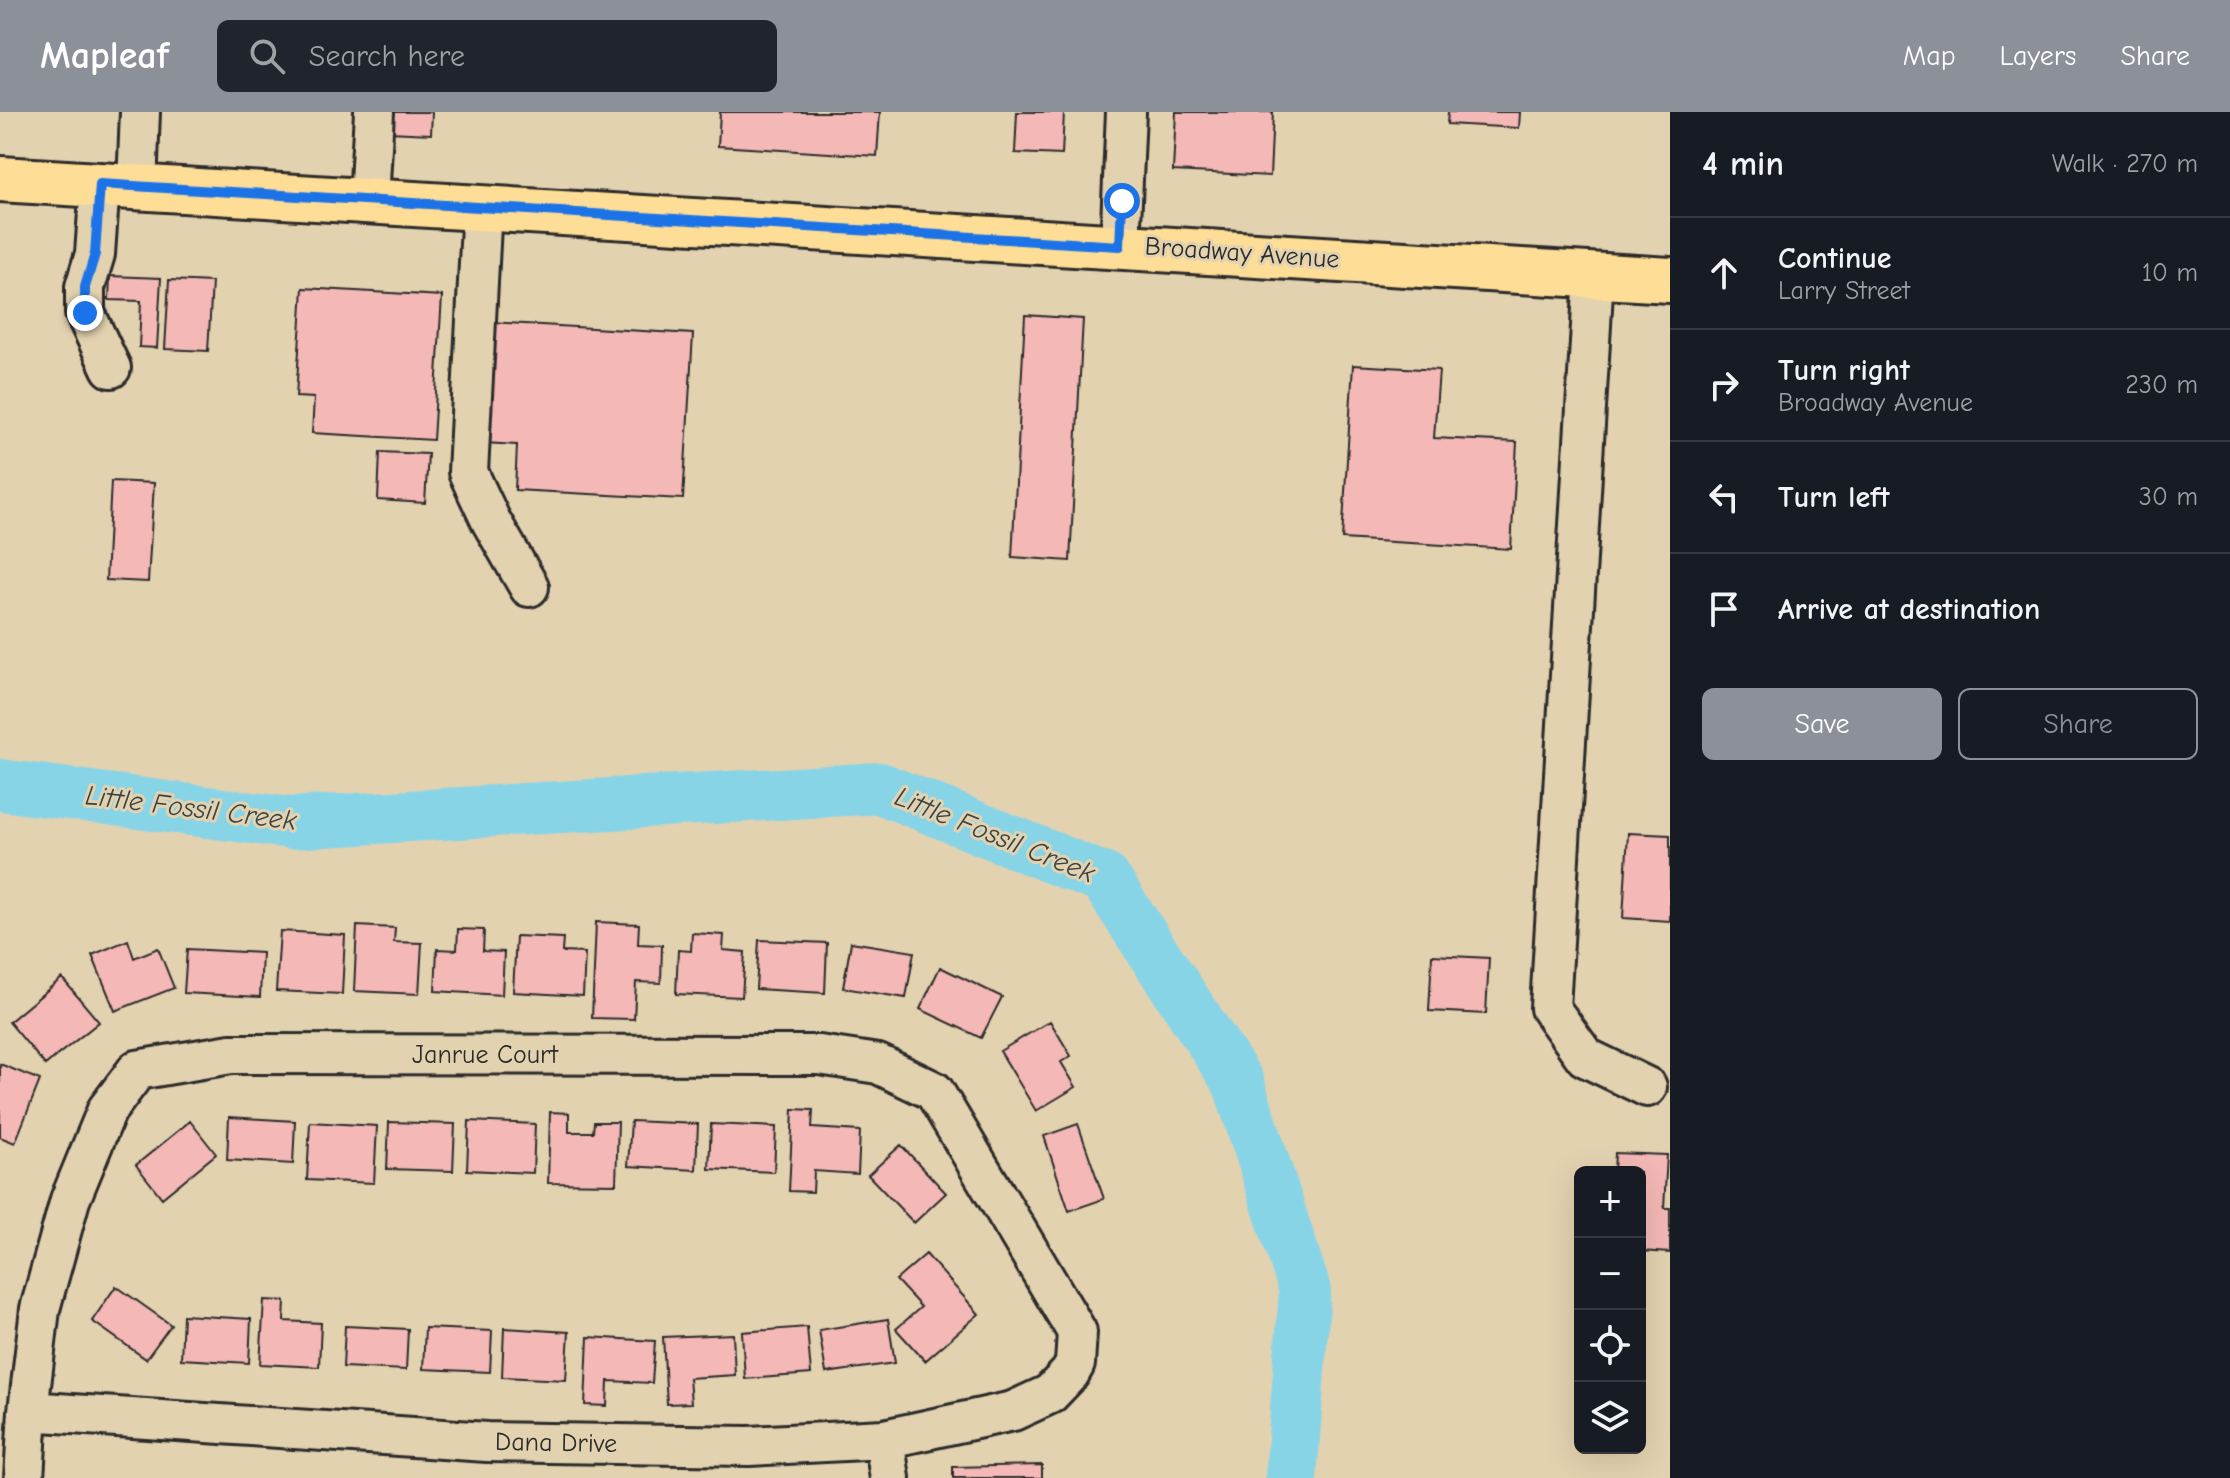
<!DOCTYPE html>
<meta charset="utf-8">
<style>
body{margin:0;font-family:"Comic Neue",sans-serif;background:#20242c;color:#f1f3f6}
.controls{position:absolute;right:24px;bottom:24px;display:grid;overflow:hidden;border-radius:12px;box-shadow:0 8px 32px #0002}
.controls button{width:72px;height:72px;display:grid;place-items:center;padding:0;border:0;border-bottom:2px solid #363941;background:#171b24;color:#f1f3f6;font:40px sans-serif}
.stop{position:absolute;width:24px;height:24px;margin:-18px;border:6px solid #1a73e8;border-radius:50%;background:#fff}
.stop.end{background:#1a73e8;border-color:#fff;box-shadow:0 2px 8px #0008}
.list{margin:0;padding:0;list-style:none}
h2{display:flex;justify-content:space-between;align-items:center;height:104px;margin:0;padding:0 32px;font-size:34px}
h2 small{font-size:26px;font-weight:400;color:#9ea1a6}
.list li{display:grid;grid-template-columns:52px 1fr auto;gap:24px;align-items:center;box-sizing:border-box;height:112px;padding:0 32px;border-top:2px solid #363941}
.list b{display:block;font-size:30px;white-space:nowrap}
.list p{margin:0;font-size:26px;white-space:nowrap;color:#9ea1a6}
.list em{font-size:26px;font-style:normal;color:#9ea1a6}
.actions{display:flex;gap:16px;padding:24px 32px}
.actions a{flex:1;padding:18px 0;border:2px solid #8c9099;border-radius:12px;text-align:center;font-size:28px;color:#8c9099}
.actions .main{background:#8c9099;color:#fff}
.icon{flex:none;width:44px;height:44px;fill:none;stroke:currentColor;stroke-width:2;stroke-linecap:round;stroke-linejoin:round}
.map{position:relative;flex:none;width:1670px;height:1366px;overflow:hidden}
header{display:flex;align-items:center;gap:48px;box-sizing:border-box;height:112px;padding:0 40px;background:#8c9099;color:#fff}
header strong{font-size:38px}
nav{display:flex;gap:44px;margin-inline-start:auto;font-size:28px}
.search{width:560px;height:72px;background:#20242c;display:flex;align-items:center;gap:20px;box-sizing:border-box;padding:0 28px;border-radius:12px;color:#9ea1a6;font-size:30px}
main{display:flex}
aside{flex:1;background:#171b24}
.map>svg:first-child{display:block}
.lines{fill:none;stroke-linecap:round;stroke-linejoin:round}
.river{stroke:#88d4e7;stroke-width:52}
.building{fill:#f4b8b6;stroke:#2b2b2b;stroke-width:2}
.minor-casing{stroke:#2b2b2b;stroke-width:44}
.major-casing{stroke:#2b2b2b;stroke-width:50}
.minor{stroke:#e3d2b0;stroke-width:38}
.major{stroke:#fedd96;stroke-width:44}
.route{stroke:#1a73e8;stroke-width:10}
.labels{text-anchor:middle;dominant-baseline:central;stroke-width:6;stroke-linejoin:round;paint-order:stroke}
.street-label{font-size:26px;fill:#2b2b2b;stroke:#e3d2b0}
.water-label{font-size:28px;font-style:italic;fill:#394447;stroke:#e3d2b0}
</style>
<header>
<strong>Mapleaf</strong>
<div class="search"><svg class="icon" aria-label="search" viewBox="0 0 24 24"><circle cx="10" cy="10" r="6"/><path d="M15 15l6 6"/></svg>Search here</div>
<nav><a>Map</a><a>Layers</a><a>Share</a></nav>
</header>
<main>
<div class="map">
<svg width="1670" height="1366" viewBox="0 0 1670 1366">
<rect width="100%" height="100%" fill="#e3d2b0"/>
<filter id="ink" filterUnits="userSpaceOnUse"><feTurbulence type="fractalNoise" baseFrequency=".0125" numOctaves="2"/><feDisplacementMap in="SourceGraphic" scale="16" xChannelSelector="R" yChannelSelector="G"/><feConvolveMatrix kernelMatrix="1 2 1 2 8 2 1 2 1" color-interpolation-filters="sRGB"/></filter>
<g filter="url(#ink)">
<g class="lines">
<!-- river -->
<path class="river" d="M0 673 291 711 880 676 1105 767 1238 970 1305 1178 1291 1366"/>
</g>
<!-- building -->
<path class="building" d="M390 0H432L431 22 389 20Z
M720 0H880L877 44 718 34Z
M1017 0H1064L1062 43 1015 41Z
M1176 0H1273L1270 64 1173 59Z
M1448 0H1520L1519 16 1447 12Z
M110 164 161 166 157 236 139 235 141 189 109 188Z
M169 168 212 170 208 239 165 237Z
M303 176 442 184 433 328 312 321 314 286 296 285Z
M1025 203 1083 207 1070 449 1012 445Z
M490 210 693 222 683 387 515 378 517 333 484 331Z
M1353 253 1439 258 1434 326 1517 330 1511 437 1342 427Z
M380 340 428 342 425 391 378 388Z
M111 369 154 371 148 470 106 468Z
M1628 721 1670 723V809L1623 806Z
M596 810 639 812 638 832 662 833 661 871 636 870 634 907 592 906Z
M357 814 395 816 394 830 422 831 419 882 354 879Z
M458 817 484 818 483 839 504 840 502 883 435 879 437 837 457 838Z
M280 819 345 823 342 882 276 879Z
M692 821 724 823 723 838 745 840 742 885 676 882 678 838 691 839Z
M516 824 563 826 562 840 585 841 583 884 513 880Z
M128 828 134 846 158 836 174 876 115 899 92 843Z
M759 828 827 831 825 881 756 877Z
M851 830 914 840 906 886 843 876Z
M187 837 262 841 260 885 184 881Z
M1432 843 1489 846 1486 902 1429 899Z
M940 855 1002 885 981 926 920 897Z
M62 866 99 910 45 953 9 910Z
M1050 909 1071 944 1061 950 1076 975 1036 999 1000 939Z
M0 952 40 968 15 1031 0 1025Z
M793 997 813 998 812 1016 860 1019 858 1062 814 1059 813 1080 789 1079Z
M550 1000 569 1001V1020H593L594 1010H618L616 1072 548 1071Z
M229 1005 295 1009 293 1052 227 1048Z
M190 1009 216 1042 162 1086 136 1053Z
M469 1009 535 1012 533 1061 467 1058Z
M631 1009 698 1012 696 1058 628 1054Z
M310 1010 377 1014 374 1071 307 1068Z
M389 1010 455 1012 453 1059 387 1057Z
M711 1012 776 1015 774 1060 709 1057Z
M1078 1012 1104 1087 1069 1099 1044 1024Z
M901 1033 946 1081 914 1111 868 1063Z
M1615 1041 1667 1043 1664 1096H1670V1141L1640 1139V1060H1614Z
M926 1142 979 1202 925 1249 896 1217 921 1195 896 1168Z
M116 1174 171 1213 146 1247 92 1209Z
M264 1188 285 1189 284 1209 321 1211 319 1255 260 1252Z
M183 1203 251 1207 249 1251 181 1247Z
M888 1207 895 1251 826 1261 819 1218Z
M345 1214 408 1217 406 1258 343 1255Z
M807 1215 811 1262 745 1267 742 1220Z
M425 1216 492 1219 490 1260 423 1257Z
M504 1216 569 1220 566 1268 502 1265Z
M733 1222 735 1263 689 1266 691 1291 667 1292 663 1225Z
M588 1225 655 1229 652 1271 608 1269 607 1294 585 1293Z
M1042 1353V1366H953V1355Z"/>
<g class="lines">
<!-- minor casing -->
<g class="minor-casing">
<path id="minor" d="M100 72 95 142 85 175V201L111 256
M137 74 140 0
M369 88 374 0
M482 94 468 360 491 409 529 475
M1120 134 1126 0
M1594 163 1550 896 1585 945 1647 975
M884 1327 890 1366
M24 1366 28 1299 40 1197 70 1088 107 998 137 958 231 942 819 943 878 952 934 979 1077 1220 1075 1252 1070 1261 1050 1282 1013 1299 884 1327 749 1334 487 1330 28 1299"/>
</g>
<!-- major casing -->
<g class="major-casing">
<path id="major" d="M0 67 1670 168"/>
</g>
<!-- minor -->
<use href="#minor" class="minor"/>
<!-- major -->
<use href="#major" class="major"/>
</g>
</g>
<g class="lines" filter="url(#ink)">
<!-- route -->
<path class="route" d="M85 201V175L95 142 100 72 1120 134 1122 89"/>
</g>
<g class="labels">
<!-- street labels -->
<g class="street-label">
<text transform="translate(1242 141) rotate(4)">Broadway Avenue</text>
<text x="485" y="943">Janrue Court</text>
<text transform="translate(556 1331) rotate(1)">Dana Drive</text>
</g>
<!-- water labels -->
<g class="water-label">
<text transform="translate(191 696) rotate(7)">Little Fossil Creek</text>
<text transform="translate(995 723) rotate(22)">Little Fossil Creek</text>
</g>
</g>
</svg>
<div class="controls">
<button>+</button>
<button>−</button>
<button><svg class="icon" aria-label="locate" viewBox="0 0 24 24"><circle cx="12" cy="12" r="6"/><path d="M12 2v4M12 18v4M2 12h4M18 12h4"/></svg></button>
<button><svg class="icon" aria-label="layers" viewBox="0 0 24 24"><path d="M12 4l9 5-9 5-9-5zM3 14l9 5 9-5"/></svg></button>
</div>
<div class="stop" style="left:1122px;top:89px"></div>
<div class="stop end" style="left:85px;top:201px"></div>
</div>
<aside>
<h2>4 min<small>Walk · 270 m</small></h2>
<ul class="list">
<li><svg class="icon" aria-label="ahead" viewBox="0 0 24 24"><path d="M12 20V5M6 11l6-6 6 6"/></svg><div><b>Continue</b><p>Larry Street</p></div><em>10 m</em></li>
<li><svg class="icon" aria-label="right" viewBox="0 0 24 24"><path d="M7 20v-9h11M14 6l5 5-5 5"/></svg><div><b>Turn right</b><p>Broadway Avenue</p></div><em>230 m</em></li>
<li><svg class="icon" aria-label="left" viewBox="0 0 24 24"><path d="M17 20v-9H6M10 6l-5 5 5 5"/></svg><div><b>Turn left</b></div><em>30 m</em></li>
<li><svg class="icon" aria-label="arrive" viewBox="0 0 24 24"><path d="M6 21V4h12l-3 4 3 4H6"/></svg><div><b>Arrive at destination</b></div></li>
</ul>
<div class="actions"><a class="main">Save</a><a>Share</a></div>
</aside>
</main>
